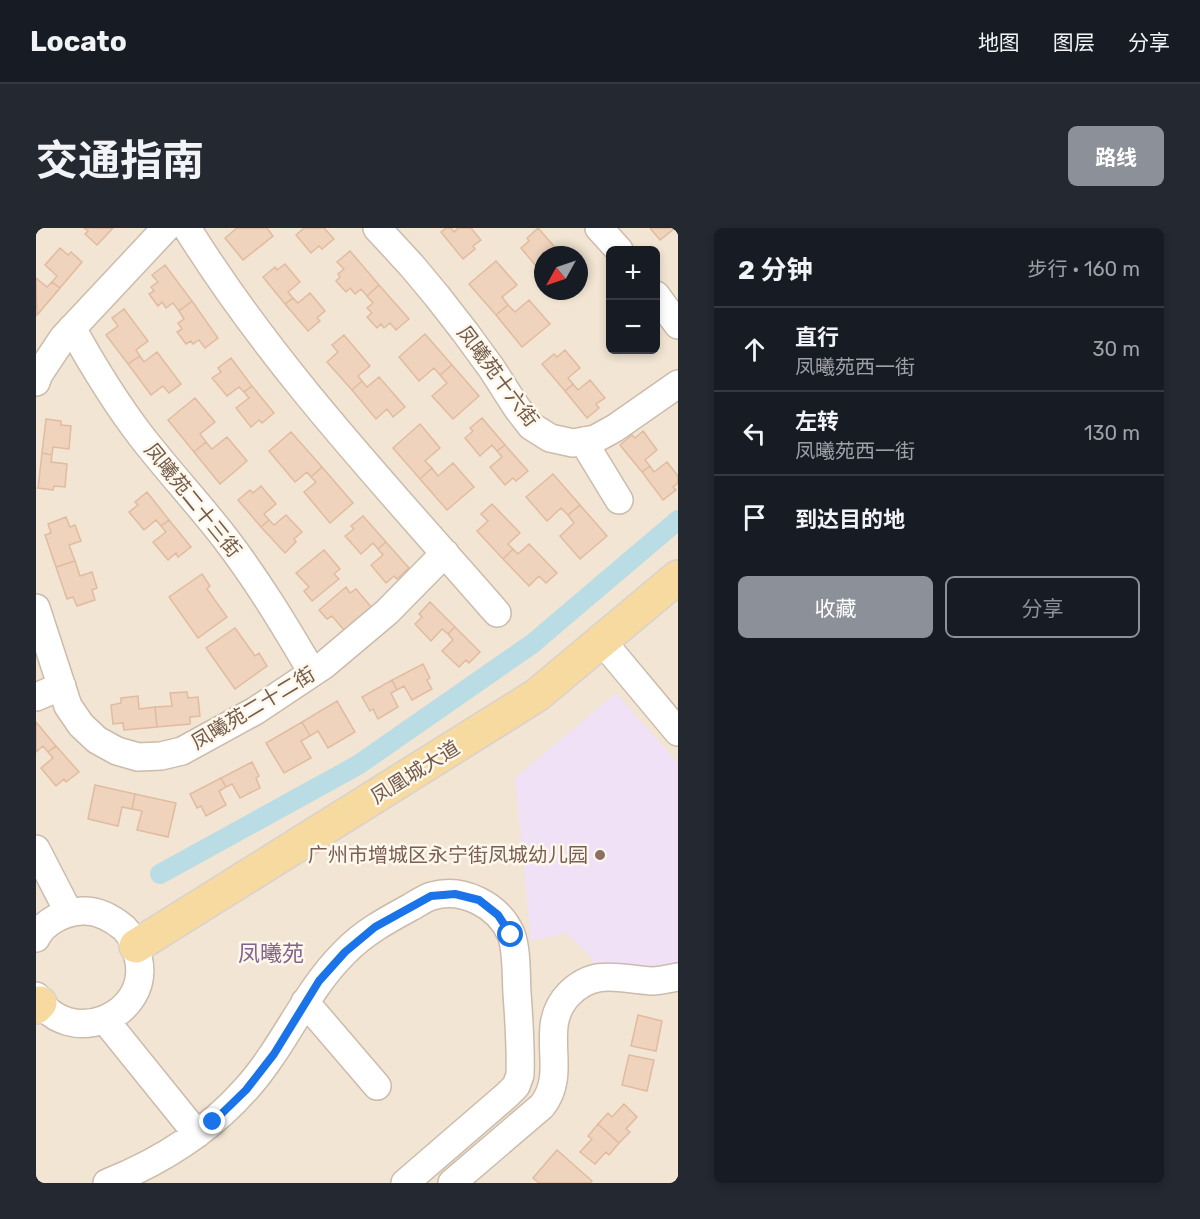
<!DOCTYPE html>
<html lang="zh">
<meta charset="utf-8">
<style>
body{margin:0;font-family:Rubik,"Noto Sans SC",sans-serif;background:#242831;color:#f1f3f6}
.controls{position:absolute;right:18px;top:18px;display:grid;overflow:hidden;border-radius:9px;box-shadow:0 3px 9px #0003}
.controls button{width:54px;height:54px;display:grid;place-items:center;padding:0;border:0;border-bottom:2px solid #363941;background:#171b24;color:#f1f3f6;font:30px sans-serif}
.compass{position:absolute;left:498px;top:18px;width:54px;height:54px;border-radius:50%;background:#171b24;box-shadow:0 3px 9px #0003;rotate:230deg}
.stop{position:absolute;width:18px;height:18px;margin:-14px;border:4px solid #1a73e8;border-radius:50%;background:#fff}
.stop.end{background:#1a73e8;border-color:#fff;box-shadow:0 2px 6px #0008}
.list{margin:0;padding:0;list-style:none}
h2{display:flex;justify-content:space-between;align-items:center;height:78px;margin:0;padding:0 24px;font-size:26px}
h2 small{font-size:20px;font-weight:400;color:#9ea1a6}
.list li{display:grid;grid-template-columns:39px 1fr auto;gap:18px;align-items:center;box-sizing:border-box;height:84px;padding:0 24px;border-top:2px solid #363941}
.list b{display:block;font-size:22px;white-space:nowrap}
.list p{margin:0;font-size:20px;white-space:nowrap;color:#9ea1a6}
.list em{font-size:20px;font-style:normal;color:#9ea1a6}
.actions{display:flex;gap:12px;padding:18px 24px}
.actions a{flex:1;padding:14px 0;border:2px solid #8c9099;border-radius:9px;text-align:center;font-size:21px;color:#8c9099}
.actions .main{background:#8c9099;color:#fff}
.icon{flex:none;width:33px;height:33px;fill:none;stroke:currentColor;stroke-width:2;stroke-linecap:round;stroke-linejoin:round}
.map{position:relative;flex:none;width:642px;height:955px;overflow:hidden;border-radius:9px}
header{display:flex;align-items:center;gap:36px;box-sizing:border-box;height:84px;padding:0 30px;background:#171b24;border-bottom:2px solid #363941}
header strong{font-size:28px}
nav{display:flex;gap:33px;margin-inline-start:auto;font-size:21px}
.intro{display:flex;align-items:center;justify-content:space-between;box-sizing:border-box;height:144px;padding:0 36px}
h1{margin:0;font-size:42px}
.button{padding:15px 27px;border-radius:9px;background:#8c9099;color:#fff;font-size:21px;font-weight:700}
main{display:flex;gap:36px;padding:0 36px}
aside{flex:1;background:#171b24;border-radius:9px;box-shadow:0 3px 9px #0003}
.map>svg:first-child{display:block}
.residential{fill:#f2e5d3;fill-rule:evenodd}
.education{fill:#f0e1f7}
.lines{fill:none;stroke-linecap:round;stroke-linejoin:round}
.canal{stroke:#badce4;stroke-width:20}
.building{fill:#efd3bd;stroke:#e1bb9f;stroke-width:1.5}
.minor-casing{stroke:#ccbbab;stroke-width:30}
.major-casing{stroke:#d8d1cd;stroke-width:36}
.minor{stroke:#fff;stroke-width:27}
.major{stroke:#f7daa0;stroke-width:33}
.route{stroke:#1a73e8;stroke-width:8}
.education-dot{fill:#8d6e63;stroke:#fef7eb;stroke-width:2}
.labels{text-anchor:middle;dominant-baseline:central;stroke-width:5;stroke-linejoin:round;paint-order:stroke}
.street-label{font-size:20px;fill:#725b4b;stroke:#fef7eb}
.education-label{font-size:20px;fill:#785e54;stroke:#fef7eb;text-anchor:end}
.quarter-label{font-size:22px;fill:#82638f;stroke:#fef7eb}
</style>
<header>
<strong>Locato</strong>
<nav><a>地图</a><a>图层</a><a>分享</a></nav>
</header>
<div class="intro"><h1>交通指南</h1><a class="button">路线</a></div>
<main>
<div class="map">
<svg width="642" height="955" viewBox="0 0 642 955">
<rect width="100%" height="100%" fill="#fbf3e5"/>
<!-- residential -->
<path class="residential" d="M0 0H642V955H0ZM574 22H620V122H574ZM507 27H543V63H507Z"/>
<!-- education -->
<path class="education" d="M580 465 642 535V738L616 744 559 742 555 729 531 705 495 713 479 550Z"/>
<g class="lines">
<!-- canal -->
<path class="canal" d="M124 646 322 537 496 416 642 292"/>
</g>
<!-- building -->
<path class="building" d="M48 0H77L61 17 49 6 52 3Z
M201 0H231L237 8 207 32 189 10Z
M268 0H288L298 11 286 21 283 18 275 25 260 7Z
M410 0H415L418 4 422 0H435L445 12 437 18 439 21 427 31 405 4Z
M502 0 525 26 507 27V32L500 38 485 20 493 13 491 10Z
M614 0H639L624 12Z
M24 20 32 27 35 24 46 34 24 60 16 54 21 48 9 37Z
M314 23 343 57 331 68 325 61 319 66 314 60 310 64 300 53 304 49 302 46 308 41 301 34Z
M460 33 481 57 466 69 472 77 460 87 433 56Z
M249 36 264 54 252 64 257 70 249 76 227 49 239 39 241 42Z
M129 37 156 73 143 83 137 75 130 80 126 74 122 78 113 66 118 63 115 59 122 54 116 47Z
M0 50 11 59 16 54 24 60 1 87Z
M343 57 373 91 360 102 354 95 348 100 345 96 341 100 331 89 336 85 331 80 337 75 331 68Z
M274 65 289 83 281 90 284 93 272 103 249 76 257 70 262 75Z
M493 72 514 96 486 119 460 87 472 77 479 84Z
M156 73 182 110 169 120 163 112 157 116 155 113 150 116 141 104 146 101 142 95 148 91 143 83Z
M88 81 112 113 100 122 104 128 92 136 70 107 82 98 76 90Z
M389 106 416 137 404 147 398 140 383 153 363 129Z
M308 107 334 138 322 148 326 153 316 162 291 134 302 124 296 117Z
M529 122 544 140 532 150 537 156 529 163 506 136 518 126 521 129Z
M121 124 145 156 133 165 127 158 115 167 92 136 104 128 108 134Z
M195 130 216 158 208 164 203 159 191 168 176 150 185 144 182 140Z
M416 137 443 168 417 191 396 168 411 155 404 147Z
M343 149 369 179 357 189 351 181 340 191 316 162 326 153 331 159Z
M554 152 569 170 560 176 563 180 551 190 529 163 537 156 542 162Z
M216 158 238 185 226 195 223 192 215 199 200 180 213 170 208 164Z
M159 170 179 194 164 206 170 214 158 224 132 192Z
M446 190 469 217 461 223 456 217 444 228 429 210 437 203 434 200Z
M10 191 25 193V197L35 198 33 221 17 219 16 227 6 225Z
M384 196 404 220 389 233 396 240 384 251 357 220Z
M607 203 621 222 609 232 614 238 606 244 584 217 596 207 599 210Z
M255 204 286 239 275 249 271 244 259 254 233 223Z
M191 209 211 233 184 256 158 224 170 214 176 221Z
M469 217 492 243 480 253 477 250 469 257 454 239 466 229 461 223Z
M6 225 16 227 15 234 31 236 29 259 18 258 17 262 2 260Z
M631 234 642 248V255L637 259 640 262 627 272 606 244 614 238 618 244Z
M417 235 438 259 411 282 384 251 396 240 402 248Z
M286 239 317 275 294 295 268 264 280 254 275 249Z
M517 246 544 277 532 287 525 280 511 293 490 269Z
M225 258 240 276 228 286 233 292 225 299 202 272 214 262 217 265Z
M111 264 133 292 125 298 120 292 108 302 93 284 102 277 99 274Z
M456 276 484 305 472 316 477 321 467 331 441 303 452 293 445 286Z
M544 277 571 308 544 331 524 308 538 295 532 287Z
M250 287 266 304 258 311 260 314 249 325 225 299 233 292 238 297Z
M327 288 350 314 342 321 337 315 325 326 309 308 318 301 315 298Z
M30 289 34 299 39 297 45 313 33 317 39 333 20 339 9 307 15 305 12 296Z
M133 292 155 319 142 329 140 325 132 332 117 314 130 304 125 298Z
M350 314 373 340 361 351 358 348 350 355 335 337 347 327 342 321Z
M493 316 521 345 510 355 503 348 493 358 467 331 477 321 482 326Z
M288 322 304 341 298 346 303 351 276 373 268 363 273 359 260 345Z
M39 333 44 348 56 344 61 360 56 362 59 372 41 378 37 369 31 371 20 339Z
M166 346 174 358 171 361 191 389 162 410 133 369Z
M310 359 314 365 320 361 336 380 308 402 296 388 291 391 283 382Z
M394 374 419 399 412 406 406 401 395 413 379 396 386 389 383 386Z
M419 399 444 424 433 435 430 432 423 439 406 423 417 412 412 406Z
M199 400 219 428 223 425 231 438 199 461 170 420Z
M387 436 394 450 391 452 396 461 376 472 368 458 361 462 356 452Z
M356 452 361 462 355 465 362 479 342 491 337 481 334 483 326 469Z
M151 464 152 470 162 469 164 488 154 489V496L121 499 119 479 136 478 134 465Z
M102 468 103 481 119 479 121 499 88 502 87 495 77 496 75 477 85 475V470Z
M301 473 319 504 292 520 282 503 274 508 266 494Z
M0 494 20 518 12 524 7 518 0 524Z
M266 494 274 508 265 513 275 530 248 545 230 515Z
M20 518 43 544 30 554 28 551 20 558 5 540 17 530 12 524Z
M216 534 223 548 220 550 224 560 204 570 196 556 190 559 185 550Z
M185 550 190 559 183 563 190 577 170 588 165 578 161 580 154 566Z
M59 557 99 566 96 581 86 579 82 598 52 591Z
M99 566 140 575 132 609 101 602 106 583 96 581Z
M602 787 626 793 620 823 595 818Z
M593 827 618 832 611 863 586 857Z
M588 876 601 889 590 901 594 904 583 915 562 896 572 885 576 889Z
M562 896 583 915 573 927 570 924 559 936 544 924 556 911 552 908Z
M521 922 556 953 554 955H503L497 950Z"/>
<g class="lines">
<!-- minor casing -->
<g class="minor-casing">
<path id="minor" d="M151 0C238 140 353 261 461 385
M341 0 376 38 401 68 429 104 456 141 481 180 495 198 514 210 537 215 559 211 579 200 642 156
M563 0 583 22
M620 67 642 97
M36 100C57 138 79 174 105 208 132 243 162 275 189 310 222 353 249 398 276 444
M0 154 3 146 27 110 130 0
M547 213 583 272
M0 380 32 478 45 497 61 512 81 523 102 529 125 528 146 523 219 483 288 437 351 384 409 325
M566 413 642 504
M0 469 26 458
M0 621 33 685
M0 710C8 693 29 684 46 683 62 682 76 690 88 700 96 708 100 718 102 729 117 788 32 823 0 768
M269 774 341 858
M69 792 161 906
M71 955C124 934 172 904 210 861 248 819 268 765 308 725 327 705 351 692 375 679 382 675 389 670 396 668 427 659 462 677 475 706 481 721 480 748 481 765 483 792 485 820 484 847L480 858 471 867 369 955
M416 955 506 878C534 843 500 800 533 766 559 740 583 751 615 753 624 753 633 751 642 749"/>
</g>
<!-- major casing -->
<g class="major-casing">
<path id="major" d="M100 718 501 467 642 349
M0 779 4 775"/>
</g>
<!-- minor -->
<use href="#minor" class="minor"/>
<!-- major -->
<use href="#major" class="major"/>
</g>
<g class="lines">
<!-- route -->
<path class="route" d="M177 894 210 862 238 826 283 753 309 724 339 699 395 668 419 666 443 672 462 687 475 707"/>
</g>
<!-- markers -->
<circle class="education-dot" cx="564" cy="627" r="6"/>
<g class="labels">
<!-- street labels -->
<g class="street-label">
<text transform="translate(462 148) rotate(53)">凤曦苑十六街</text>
<text transform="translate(157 272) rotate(51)">凤曦苑二十三街</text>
<text transform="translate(217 480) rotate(-31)">凤曦苑二十二街</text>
<text transform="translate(379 544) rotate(-32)">凤凰城大道</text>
</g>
<!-- education labels -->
<g class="education-label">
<text x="552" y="627">广州市增城区永宁街凤城幼儿园</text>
</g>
<!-- quarter labels -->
<g class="quarter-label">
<text x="235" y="725">凤曦苑</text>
</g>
</g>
</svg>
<div class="controls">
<button>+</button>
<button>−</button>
</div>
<svg class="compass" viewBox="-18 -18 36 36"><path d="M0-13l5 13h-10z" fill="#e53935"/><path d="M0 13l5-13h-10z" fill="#9ea1a6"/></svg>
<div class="stop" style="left:475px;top:707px"></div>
<div class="stop end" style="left:177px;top:894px"></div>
</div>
<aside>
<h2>2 分钟<small>步行 · 160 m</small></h2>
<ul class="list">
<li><svg class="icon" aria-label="ahead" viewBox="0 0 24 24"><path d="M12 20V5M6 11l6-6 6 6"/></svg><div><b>直行</b><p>凤曦苑西一街</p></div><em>30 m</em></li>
<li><svg class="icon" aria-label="left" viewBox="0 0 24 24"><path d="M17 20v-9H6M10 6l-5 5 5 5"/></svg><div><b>左转</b><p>凤曦苑西一街</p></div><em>130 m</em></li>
<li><svg class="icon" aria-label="arrive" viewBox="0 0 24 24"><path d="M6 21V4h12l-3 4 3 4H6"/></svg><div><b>到达目的地</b></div></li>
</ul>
<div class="actions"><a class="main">收藏</a><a>分享</a></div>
</aside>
</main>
